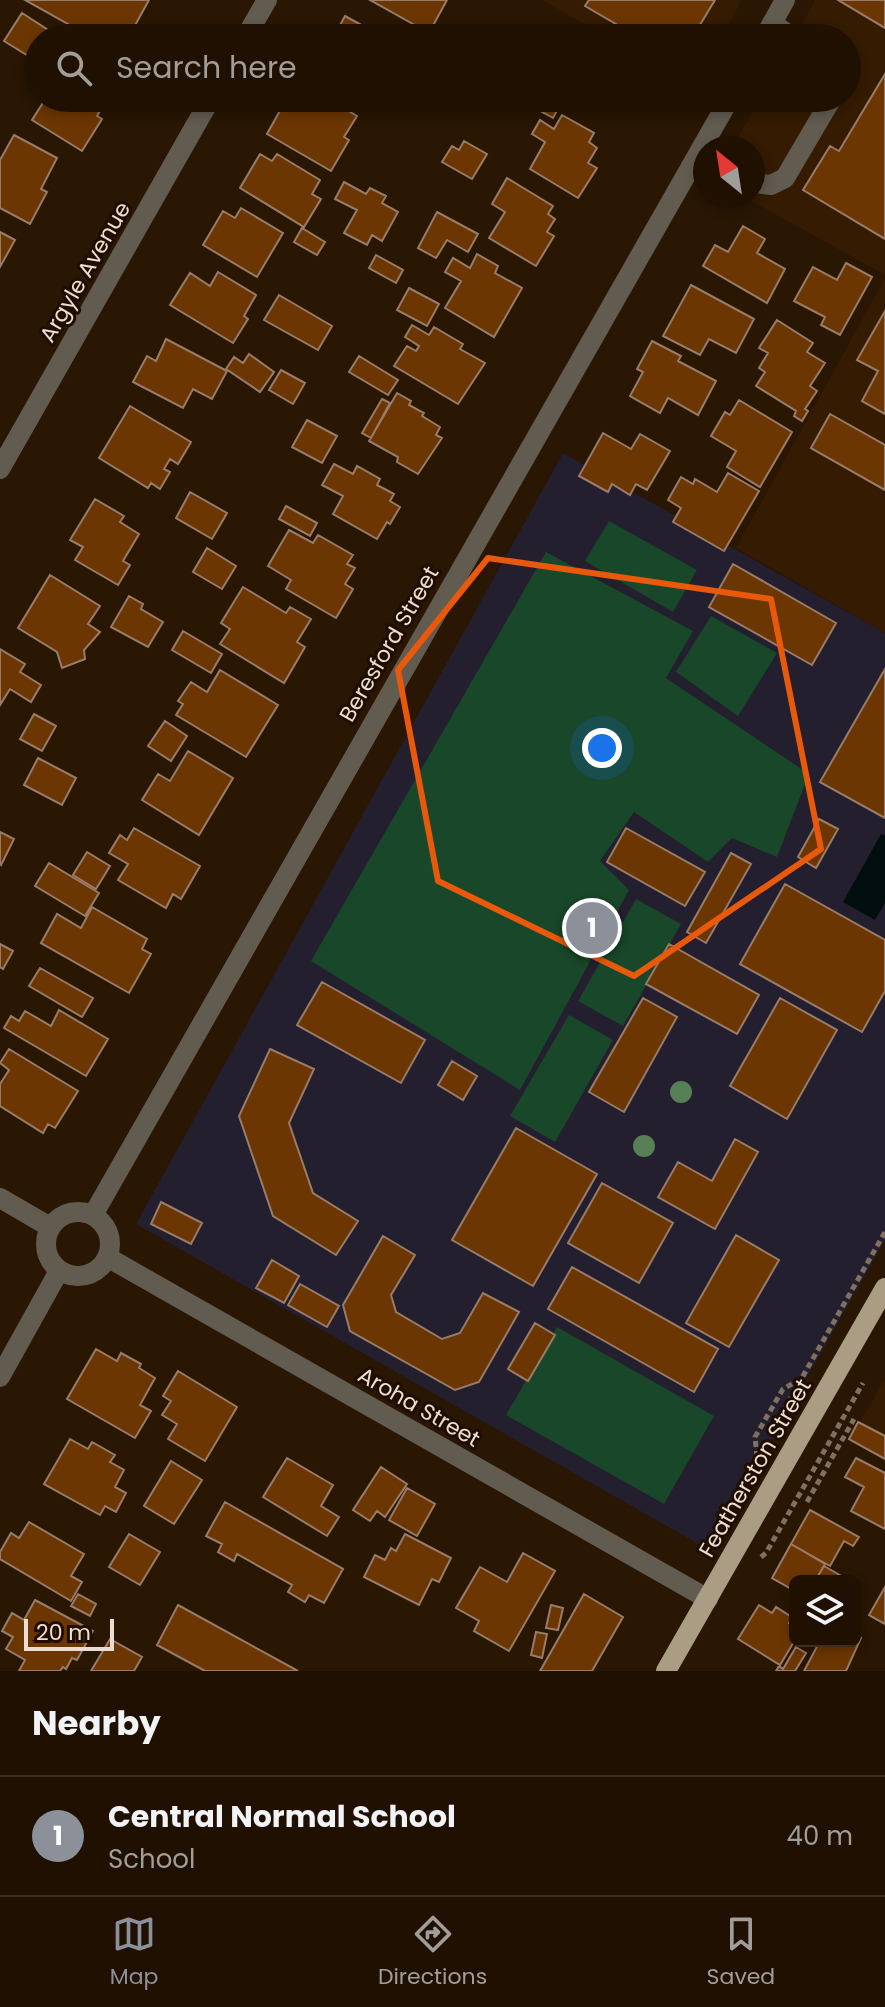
<!DOCTYPE html>
<style>
body{margin:0;font-family:Poppins,sans-serif;background:#27190c;color:#f1f3f6}
.controls{position:absolute;right:24px;bottom:24px;display:grid;overflow:hidden;border-radius:12px;box-shadow:0 4px 12px #0003}
.controls button{width:72px;height:72px;display:grid;place-items:center;padding:0;border:0;border-bottom:2px solid #3c3024;background:#1f1002;color:#f1f3f6;font:40px sans-serif}
.compass{position:absolute;left:693px;top:136px;width:72px;height:72px;border-radius:50%;background:#1f1002;box-shadow:0 4px 12px #0003;rotate:330deg}
.scale{position:absolute;left:24px;bottom:20px;width:90px;box-sizing:border-box;padding-left:8px;border:4px solid #ebddd1;border-top:0;font-size:22px;line-height:28px;white-space:nowrap;color:#ebddd1;-webkit-text-stroke:6px #1f0d00;paint-order:stroke}
.you{position:absolute;left:602px;top:748px;width:28px;height:28px;margin:-20px;border:6px solid #fff;border-radius:50%;background:#1a73e8;box-shadow:0 0 0 12px #1a73e833}
.badge{display:grid;place-items:center;width:52px;height:52px;border-radius:50%;background:#8c9099;color:#fff;font-size:26px;font-weight:700}
.pin{position:absolute;translate:-50% -50%;border:4px solid #fff;box-shadow:0 2px 8px #0006}
.list{margin:0;padding:0;list-style:none}
h2{display:flex;justify-content:space-between;align-items:center;height:104px;margin:0;padding:0 32px;font-size:34px}
h2 small{font-size:26px;font-weight:400;color:#a19d99}
.list li{display:grid;grid-template-columns:52px 1fr auto;gap:24px;align-items:center;box-sizing:border-box;height:120px;padding:0 32px;border-top:2px solid #3c3024}
.list b{display:block;font-size:30px;white-space:nowrap}
.list p{margin:0;font-size:26px;white-space:nowrap;color:#a19d99}
.list em{font-size:26px;font-style:normal;color:#a19d99}
.icon{flex:none;width:44px;height:44px;fill:none;stroke:currentColor;stroke-width:2;stroke-linecap:round;stroke-linejoin:round}
.map{position:relative;flex:none;width:885px;height:1671px;overflow:hidden}
.search{position:absolute;background:#1f1002;box-shadow:0 4px 12px #0003;left:24px;right:24px;top:24px;height:88px;display:flex;align-items:center;gap:20px;box-sizing:border-box;padding:0 28px;border-radius:44px;color:#a19d99;font-size:30px}
.sheet{height:224px;background:#1f1002}
nav{display:flex;justify-content:space-around;align-items:center;box-sizing:border-box;height:112px;border-top:2px solid #3c3024;background:#1f1002;font-size:22px;color:#a19d99}
nav a{display:grid;justify-items:center;gap:4px}
nav .on{color:#8c9099}
.map>svg:first-child{display:block}
.built{fill:#341b02}
.education{fill:#231f2f}
.green{fill:#184729}
.water{fill:#020d0d}
.building{fill:#6c3603;stroke:#987c69;stroke-width:2}
.lines{fill:none;stroke-linecap:round;stroke-linejoin:round}
.path{stroke:#807060;stroke-width:5;stroke-dasharray:6 4;stroke-linecap:butt}
.minor{stroke:#625b50;stroke-width:20}
.major{stroke:#ab9c84;stroke-width:20}
.tree{fill:#578056}
.marked{fill:none;stroke:#e8590c;stroke-width:6;stroke-linejoin:round}
.labels{text-anchor:middle;dominant-baseline:central;stroke-width:6;stroke-linejoin:round;paint-order:stroke}
.street-label{font-size:22px;fill:#ebddd1;stroke:#1f0d00}
</style>
<div class="map">
<svg width="885" height="1671" viewBox="0 0 885 1671">
<rect width="100%" height="100%" fill="#291603"/>
<!-- built -->
<path class="built" d="M542 0H742L721 38H609Z
M815 0H885V275L742 196H753V148H732L760 98H847V38H794Z
M885 278V633L736 548Z
M885 1379V1450L854 1432Z"/>
<!-- education -->
<path class="education" d="M563 453 885 633V1240L709 1550 136 1224Z"/>
<!-- green -->
<path class="green" d="M609 521 697 570 673 612 585 561Z
M546 552 693 631 666 678 809 774 777 857 732 838 708 862 634 812 600 861 629 890 520 1090 311 961Z
M711 616 777 653 738 716 676 672Z
M636 899 681 924 623 1026 578 1001Z
M569 1015 613 1040 555 1142 510 1116Z
M557 1327 714 1416 664 1504 506 1415Z"/>
<!-- water -->
<path class="water" d="M881 834 885 836V903L875 920 843 902Z"/>
<!-- building -->
<path class="building" d="M25 0H149L128 38H93Z
M370 0H447L429 33Z
M589 0H715L692 38H640L585 6Z
M838 0H885V28Z
M22 13 59 37 38 38V62L4 41Z
M345 16 385 38H333Z
M885 74V239L803 190 830 146 839 151Z
M46 98H94L104 104 97 116 102 119 82 151 32 120Z
M287 98H304L310 101 312 98H327L357 116 344 137 349 140 331 171 267 134Z
M524 98H560L563 99 553 118 522 101Z
M562 115 594 133 589 142 597 148 588 163 597 168 578 198 530 169 545 142 532 134 540 120 554 129Z
M14 135 57 158 41 189 47 192 30 224 0 208V160Z
M464 141 487 154 472 179 442 162 452 146 459 150Z
M260 154 272 161 277 154 320 180 312 194 321 199 304 227 240 188Z
M507 178 553 206 548 214 555 219 547 232 554 236 536 266 489 238 505 212 492 204Z
M344 182 366 194 370 188 386 196 382 203 398 212 382 241 372 235 367 245 344 233 357 210 335 199Z
M241 208 283 233 257 277 203 245 223 211 235 218Z
M437 212 478 234 468 252 447 240 436 258 418 248Z
M743 226 765 239 757 253 785 269 767 303 703 266 715 245 728 252Z
M302 228 325 242 317 255 294 242Z
M0 232 15 240 0 267Z
M477 254 498 266 495 273 522 288 494 337 445 308 461 281 445 272 453 258 470 268Z
M376 255 403 270 396 283 369 268Z
M846 263 872 277 840 335 821 325 825 317 794 301 813 267 837 280Z
M218 272 256 295 244 316 248 319 233 343 170 305 190 273 210 286Z
M691 285 754 319 736 353 709 339 700 355 663 336Z
M409 288 439 304 427 326 397 310Z
M279 295 332 326 318 350 264 320Z
M885 311V414L862 401 878 371 857 360Z
M777 320 813 343 807 352 825 363 810 386 817 391 805 409 808 411 802 421 794 416 796 411 756 386 765 372 759 368 768 353 759 348Z
M412 325 429 335 434 327 463 344 460 349 485 363 458 404 394 366 407 346 416 351 419 346 405 337Z
M166 339 227 371 212 399 193 389 183 408 133 382 147 356 156 361Z
M652 341 681 356 678 361 716 381 698 415 668 398 660 413 630 396 643 372 637 369Z
M249 354 274 372 260 392 226 369 234 357 243 363Z
M359 356 398 380 388 395 349 372Z
M281 370 305 383 293 404 269 390Z
M397 393 411 401 409 405 424 413 422 416 440 427 436 435 442 438 418 474 397 462 398 457 369 441Z
M382 399 390 403 371 438 362 433Z
M739 400 792 432 760 487 727 467 736 451 711 436 725 412 730 415Z
M130 406 191 442 178 464 170 459 164 469 170 472 160 489 151 483 148 488 99 458Z
M830 414 885 445V490L811 448Z
M307 420 337 436 322 463 292 447Z
M603 433 631 449 640 434 670 451 647 490 636 484 630 495 612 484 608 492 579 476Z
M334 464 353 474 357 466 380 479 377 485 394 494 390 501 400 507 390 524 387 522 377 539 333 514 343 496 322 485Z
M728 473 759 491 724 551 673 522 681 508 668 500 681 477 693 484 695 479 717 492Z
M190 492 227 513 212 539 176 518Z
M95 499 124 516 120 522 139 534 123 561 130 565 118 585 75 560 83 547 70 540Z
M286 506 317 523 310 536 279 519Z
M289 530 313 543 318 535 353 555 347 564 355 568 345 584 353 589 336 618 286 589 291 580 268 566Z
M207 548 236 566 222 589 193 572Z
M733 564 836 623 812 665 709 607Z
M50 575 100 606 88 624 100 632 84 650 85 659 62 668 57 652 18 628Z
M243 587 286 613 290 607 311 619 297 642 305 647 284 683 220 644 230 629 221 623Z
M129 596 143 604 141 609 163 622 148 647 111 627Z
M183 631 222 654 211 673 172 650Z
M0 649 25 664 20 672 41 685 31 702 10 689 0 705Z
M885 669V818L820 782Z
M220 670 278 705 246 757 176 715 183 704 178 701 191 682 207 692Z
M34 714 56 726 42 751 20 739Z
M165 721 187 736 171 761 148 746Z
M188 751 233 778 199 835 142 800 158 774 170 781Z
M38 758 76 778 62 805 24 785Z
M819 819 838 829 816 868 798 857Z
M134 828 200 866 181 899 173 894 166 908 118 880 128 864 109 853 120 835 127 840Z
M626 828 705 872 685 906 607 862Z
M0 832 14 839 1 865 0 864Z
M87 852 110 866 96 889 73 875Z
M731 853 751 864 706 943 687 932Z
M49 863 99 893 85 916 35 886Z
M785 884 885 940V991L862 1032 740 964Z
M92 907 147 939 142 949 151 954 129 993 41 943 57 914 81 928Z
M0 944 13 951 3 969 0 967Z
M669 944 759 995 737 1034 646 984Z
M40 968 93 998 82 1017 29 986Z
M322 982 425 1040 401 1083 297 1025Z
M643 998 677 1017 624 1112 589 1092Z
M780 998 837 1030 787 1119 730 1086Z
M59 1010 108 1039 86 1076 4 1028 11 1016 19 1021 25 1011 51 1026Z
M9 1049 78 1091 55 1128 48 1124 43 1133 0 1106V1084L9 1070 0 1063Z
M270 1049 314 1069 289 1123 313 1193 358 1221 336 1255 273 1216 239 1116Z
M452 1061 477 1076 463 1100 438 1085Z
M516 1128 597 1174 533 1286 452 1240Z
M735 1139 758 1152 715 1229 658 1197 678 1162 712 1181Z
M602 1183 673 1223 639 1283 568 1243Z
M161 1202 202 1223 191 1244 151 1224Z
M736 1235 779 1260 729 1347 686 1323Z
M383 1236 415 1255 391 1295 396 1312 442 1339 460 1333 483 1293 519 1312 479 1382 455 1390 350 1331 343 1305Z
M272 1260 299 1276 284 1303 256 1288Z
M572 1267 718 1349 694 1392 548 1309Z
M300 1284 339 1306 327 1327 288 1305Z
M535 1323 555 1335 528 1381 508 1369Z
M96 1349 117 1361 121 1353 141 1364 139 1368 155 1378 140 1405 151 1411 135 1438 67 1399Z
M178 1371 237 1407 205 1461 168 1439 177 1424 162 1415 171 1401 163 1396Z
M858 1422 885 1436V1459L849 1439Z
M70 1439 88 1449 92 1442 115 1455 110 1462 124 1470 115 1487 126 1493 116 1512 105 1506 100 1515 44 1484Z
M287 1458 333 1485 321 1506 339 1517 327 1536 263 1497Z
M856 1458 885 1473V1529L851 1511 864 1487 845 1477Z
M171 1461 202 1480 174 1524 144 1506Z
M381 1467 407 1484 385 1517 377 1511 370 1521 353 1510Z
M407 1488 435 1504 417 1536 389 1520Z
M225 1502 343 1569 324 1603 309 1595 305 1602 288 1592 292 1585 237 1554 234 1561 218 1552 222 1544 206 1536Z
M810 1510 859 1537 853 1546 844 1541 830 1566 791 1544Z
M29 1522 84 1554 71 1576 82 1582 71 1601 0 1559V1552L11 1533 19 1538Z
M129 1534 160 1552 140 1585 109 1567Z
M405 1534 451 1558 439 1582 432 1579 419 1605 364 1577 375 1555 385 1560 391 1548 396 1551Z
M791 1544 825 1564 815 1581H795V1591L772 1578Z
M523 1553 555 1571 509 1651 474 1631 479 1621 456 1608 480 1567 507 1582Z
M824 1566 850 1581H815Z
M885 1587V1624L869 1615Z
M78 1594 96 1604 90 1616 71 1606Z
M584 1594 623 1617 592 1671H540Z
M35 1600 93 1631 77 1660 72 1658 66 1669 63 1667 60 1671H19L25 1660 6 1649 13 1637 2 1631 12 1613 24 1620Z
M178 1605 298 1671H205L157 1645Z
M551 1605 563 1608 558 1630 546 1628Z
M759 1605 772 1613 776 1607 793 1618 789 1623 795 1627V1640L780 1665 738 1639Z
M536 1632 547 1634 542 1658 531 1655Z
M855 1635 861 1638 846 1671H804L820 1641H855Z
M110 1639 142 1657 134 1671H91Z
M796 1647 806 1653 795 1671H776L779 1666 783 1669Z"/>
<g class="lines">
<!-- path -->
<path class="path" d="M778 1420 885 1232
M757 1457 755 1437 783 1389 797 1381
M807 1502 854 1419
M761 1557 766 1553 863 1383"/>
<!-- minor -->
<path class="minor" d="M772 23 793 38
M245 38 267 0
M764 38 785 0
M753 183 771 185 785 178 832 98
M0 469 211 98
M0 1198 50 1227
M46 1244a32 32 0 1 1 64 0a32 32 0 1 1-64 0Z
M93 1215 730 98
M107 1257 708 1599
M0 1377 59 1271"/>
<!-- major -->
<path class="major" d="M666 1671 885 1288"/>
</g>
<!-- trees -->
<g class="tree">
<circle cx="681" cy="1092" r="11"/>
<circle cx="644" cy="1146" r="11"/>
</g>
<!-- marked area -->
<path class="marked" d="M488 558 771 599 821 849 634 976 438 881 398 670Z"/>
<g class="labels">
<!-- street labels -->
<g class="street-label">
<text transform="translate(85 272) rotate(-60)">Argyle Avenue</text>
<text transform="translate(389 644) rotate(-60)">Beresford Street</text>
<text transform="translate(419 1407) rotate(30)">Aroha Street</text>
<text transform="translate(755 1468) rotate(-60)">Featherston Street</text>
</g>
</g>
</svg>
<div class="controls">
<button><svg class="icon" aria-label="layers" viewBox="0 0 24 24"><path d="M12 4l9 5-9 5-9-5zM3 14l9 5 9-5"/></svg></button>
</div>
<svg class="compass" viewBox="-18 -18 36 36"><path d="M0-13l5 13h-10z" fill="#e53935"/><path d="M0 13l5-13h-10z" fill="#a19d99"/></svg>
<div class="scale">20 m</div>
<div class="you"></div>
<div class="pin badge" style="left:592px;top:928px">1</div>
<div class="search"><svg class="icon" aria-label="search" viewBox="0 0 24 24"><circle cx="10" cy="10" r="6"/><path d="M15 15l6 6"/></svg>Search here</div>
</div>
<section class="sheet">
<h2>Nearby<small></small></h2>
<ul class="list">
<li><span class="badge">1</span><div><b>Central Normal School</b><p>School</p></div><em>40 m</em></li>
</ul>
</section>
<nav>
<a class="on"><svg class="icon" aria-label="map" viewBox="0 0 24 24"><path d="M3 6l6-2 6 2 6-2v14l-6 2-6-2-6 2zM9 4v14M15 6v14"/></svg>Map</a>
<a><svg class="icon" aria-label="directions" viewBox="0 0 24 24"><path d="M12 3l9 9-9 9-9-9zM9 14v-3h6M13 9l2 2-2 2"/></svg>Directions</a>
<a><svg class="icon" aria-label="saved" viewBox="0 0 24 24"><path d="M7 4h10v16l-5-4-5 4z"/></svg>Saved</a>
</nav>
